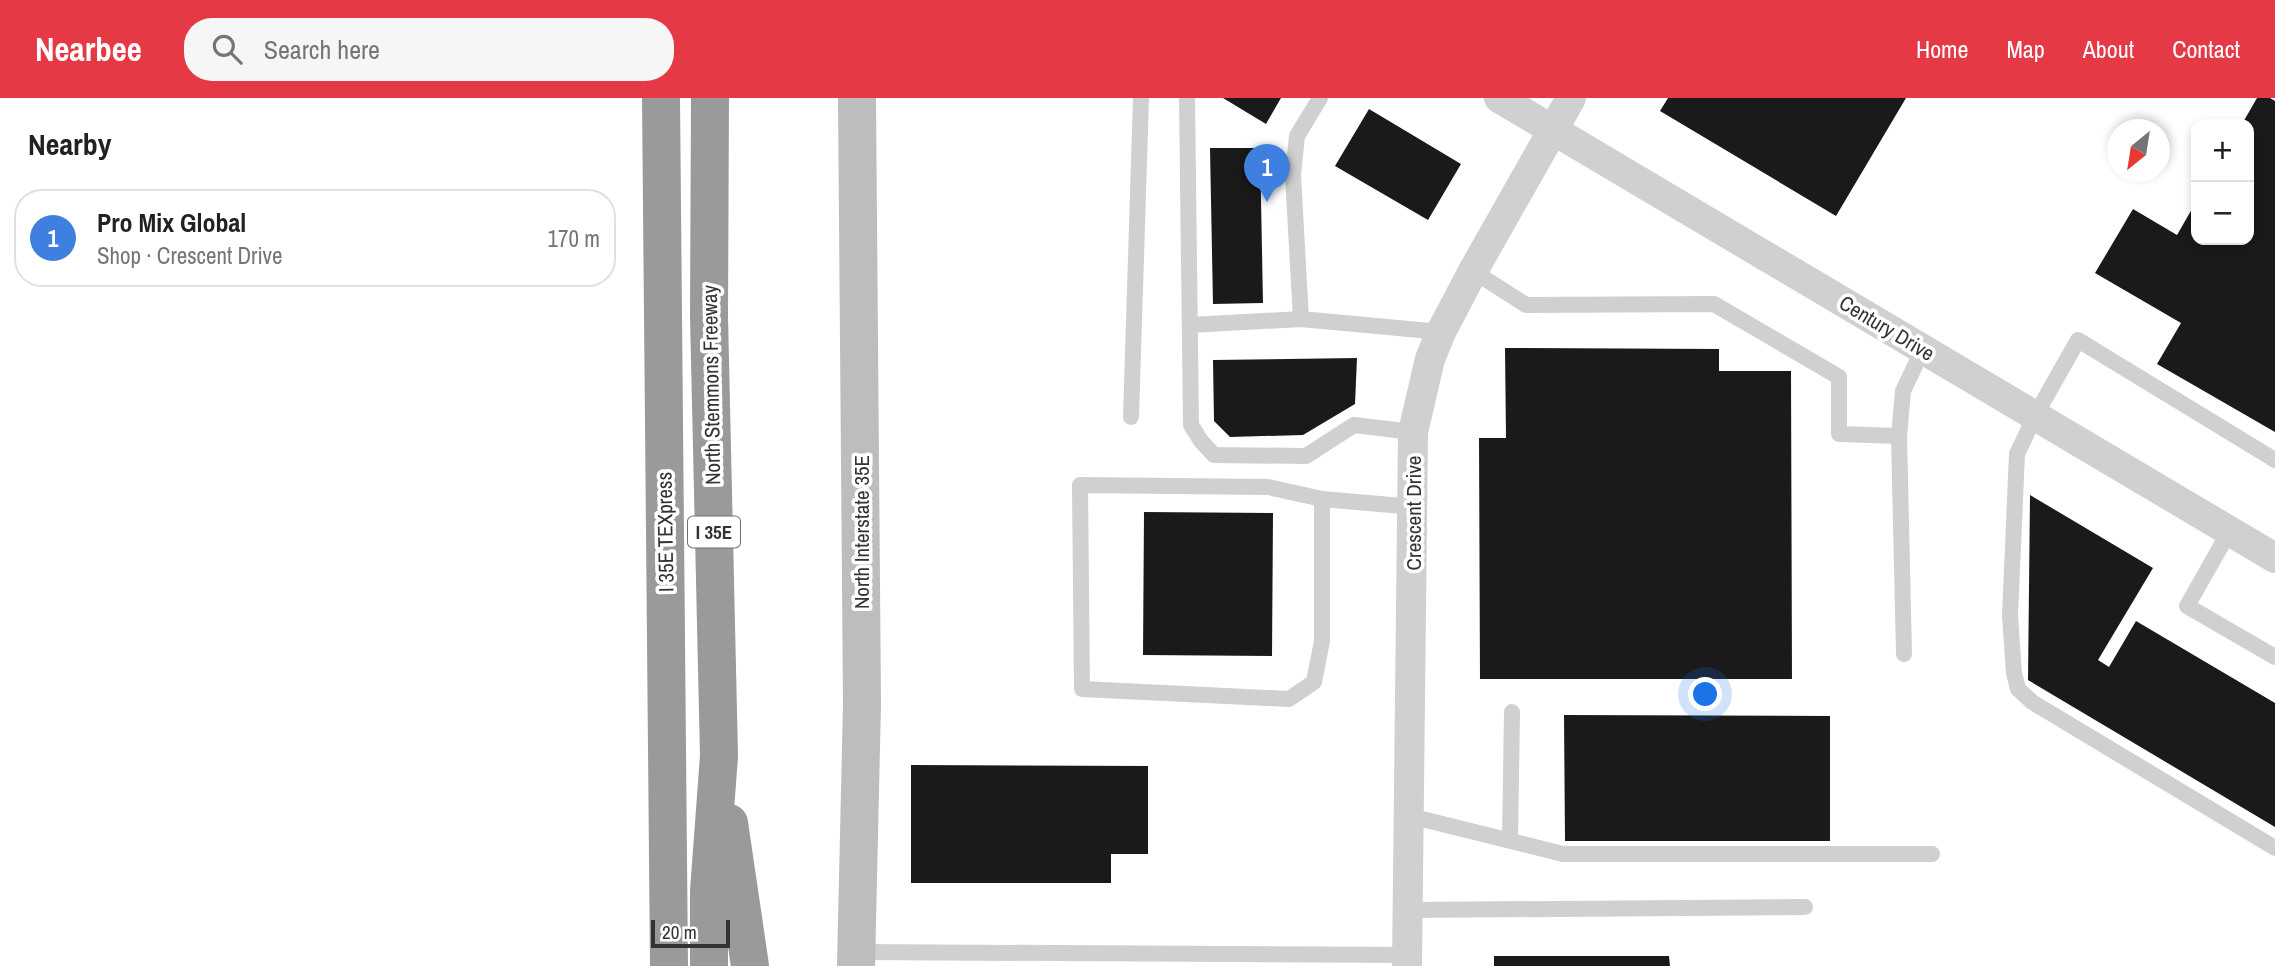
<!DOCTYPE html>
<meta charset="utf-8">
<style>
body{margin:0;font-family:"Archivo Narrow",sans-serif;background:#f6f6f6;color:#202124}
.controls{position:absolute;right:21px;top:21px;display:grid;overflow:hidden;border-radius:14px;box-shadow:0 4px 10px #0003}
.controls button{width:63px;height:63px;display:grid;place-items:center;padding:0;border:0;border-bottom:2px solid #e0e0e0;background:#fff;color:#202124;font:35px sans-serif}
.compass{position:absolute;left:1477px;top:21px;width:63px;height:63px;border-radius:50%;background:#fff;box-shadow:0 4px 10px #0003;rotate:210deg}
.scale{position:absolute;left:21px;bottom:18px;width:79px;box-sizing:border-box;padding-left:7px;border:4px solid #333;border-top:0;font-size:19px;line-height:24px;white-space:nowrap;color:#333;-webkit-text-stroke:5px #fff;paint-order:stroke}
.you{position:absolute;left:1076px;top:597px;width:24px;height:24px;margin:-18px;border:5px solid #fff;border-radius:50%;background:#1a73e8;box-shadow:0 0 0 10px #1a73e833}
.badge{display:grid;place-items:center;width:46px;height:46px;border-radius:50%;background:#e63946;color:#fff;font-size:23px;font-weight:700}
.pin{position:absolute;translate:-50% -58px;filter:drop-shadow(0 2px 4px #0008)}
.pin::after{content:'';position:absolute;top:37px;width:24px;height:21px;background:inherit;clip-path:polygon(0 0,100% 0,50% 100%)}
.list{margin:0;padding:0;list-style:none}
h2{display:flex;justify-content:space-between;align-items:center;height:91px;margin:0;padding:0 28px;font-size:30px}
h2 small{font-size:23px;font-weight:400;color:#757577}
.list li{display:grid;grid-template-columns:46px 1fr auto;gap:21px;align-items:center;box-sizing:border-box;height:98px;margin:0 14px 14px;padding:0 14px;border:2px solid #e0e0e0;border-radius:28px}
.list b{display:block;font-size:26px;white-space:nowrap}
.list p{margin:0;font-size:23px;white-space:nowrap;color:#757577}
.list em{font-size:23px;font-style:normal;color:#757577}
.icon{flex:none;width:38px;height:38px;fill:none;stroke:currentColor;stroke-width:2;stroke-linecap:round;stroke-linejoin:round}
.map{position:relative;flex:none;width:1645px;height:868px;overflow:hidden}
header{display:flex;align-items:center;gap:42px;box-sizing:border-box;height:98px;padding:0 35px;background:#e63946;color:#fff}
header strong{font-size:33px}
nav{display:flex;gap:38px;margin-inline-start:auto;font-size:24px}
.search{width:490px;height:63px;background:#f6f6f6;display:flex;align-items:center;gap:18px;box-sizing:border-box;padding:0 24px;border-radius:28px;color:#757577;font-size:26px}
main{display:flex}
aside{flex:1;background:#fff}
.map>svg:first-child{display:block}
.building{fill:#1a1a1a}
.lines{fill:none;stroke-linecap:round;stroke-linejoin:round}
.lane{stroke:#d0d0d0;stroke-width:16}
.street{stroke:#d0d0d0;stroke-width:30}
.secondary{stroke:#bdbdbd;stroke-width:38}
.highway{stroke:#9a9a9a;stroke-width:38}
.labels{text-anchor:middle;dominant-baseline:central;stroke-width:7;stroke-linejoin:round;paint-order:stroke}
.shield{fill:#fff;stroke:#707070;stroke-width:2}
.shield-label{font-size:19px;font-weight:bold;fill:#333}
.street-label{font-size:21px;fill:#333;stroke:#fff}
</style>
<header>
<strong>Nearbee</strong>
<div class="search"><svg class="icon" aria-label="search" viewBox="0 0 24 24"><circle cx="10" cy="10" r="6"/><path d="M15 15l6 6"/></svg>Search here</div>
<nav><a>Home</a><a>Map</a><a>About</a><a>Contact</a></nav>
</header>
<main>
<aside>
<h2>Nearby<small></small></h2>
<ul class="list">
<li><span class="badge" style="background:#3f7fe0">1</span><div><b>Pro Mix Global</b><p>Shop · Crescent Drive</p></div><em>170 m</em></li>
</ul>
</aside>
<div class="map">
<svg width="1645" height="868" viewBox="0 0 1645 868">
<rect width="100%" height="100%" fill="#fff"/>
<!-- building -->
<path class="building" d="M593 0H651L636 26Z
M1038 0H1276L1206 118 1030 13Z
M1627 0H1640L1645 3V334L1527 266 1551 225 1465 175 1503 111 1547 137 1566 104V142H1619V26H1612Z
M739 11 831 66 798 122 705 68Z
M580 50H630L633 205 583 206Z
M875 250 1089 251V273H1161L1162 581H850L849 340H876Z
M727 260 725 306 673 337 600 339 584 323 583 262Z
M1400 397 1523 470 1468 562 1479 569 1506 523 1645 605V729L1398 582Z
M514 414 643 415 642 558 513 557Z
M934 617 1200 618V743H935Z
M281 667 518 668V756H481V785H281Z
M864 858H1039L1040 868H864Z"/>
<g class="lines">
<!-- lane -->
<path class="lane" d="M557 0 561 327 571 343 584 357 676 358 724 327 783 334
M690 0 667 38 663 77 671 221 811 234
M843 173 896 207 1084 206 1209 279V336L1269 338 1273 293 1293 251
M560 227 671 221
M501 319 511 0
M1269 338 1274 556
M1645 362 1448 242 1405 318 1387 356 1380 518 1384 575 1388 591 1402 604 1645 750
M692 401V543L684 584 659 601 452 591 450 387 638 389 692 401 784 409
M1599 434 1557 508 1645 559
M780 718 933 756H1302
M880 743 882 614
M779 812 1175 809
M227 854 777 857"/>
<!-- street -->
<path class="street" d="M869 0 1645 460
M777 868 783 334 800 261 811 234 843 173 941 0"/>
<!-- secondary -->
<path class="secondary" d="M226 868 232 606 227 0"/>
<!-- highway -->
<path class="highway" d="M31 0 39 868
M99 725 120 868
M79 868V793L89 658 79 218 80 0"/>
</g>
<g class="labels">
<!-- shield labels -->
<rect class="shield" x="58" y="418.5" width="52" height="31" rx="5"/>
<g class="shield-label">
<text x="84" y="434">I 35E</text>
</g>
<!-- street labels -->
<g class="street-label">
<text transform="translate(1257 230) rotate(31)">Century Drive</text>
<text transform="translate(81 287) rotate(-91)">North Stemmons Freeway</text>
<text transform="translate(783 415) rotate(-90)">Crescent Drive</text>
<text transform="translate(35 434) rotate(-91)">I 35E TEXpress</text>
<text transform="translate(231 434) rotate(-90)">North Interstate 35E</text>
</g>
</g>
</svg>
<div class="controls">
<button>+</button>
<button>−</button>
</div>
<svg class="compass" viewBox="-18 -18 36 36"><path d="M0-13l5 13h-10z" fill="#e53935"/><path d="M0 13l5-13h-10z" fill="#757577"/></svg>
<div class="scale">20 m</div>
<div class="you"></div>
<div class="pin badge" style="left:637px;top:104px;background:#3f7fe0">1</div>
</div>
</main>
